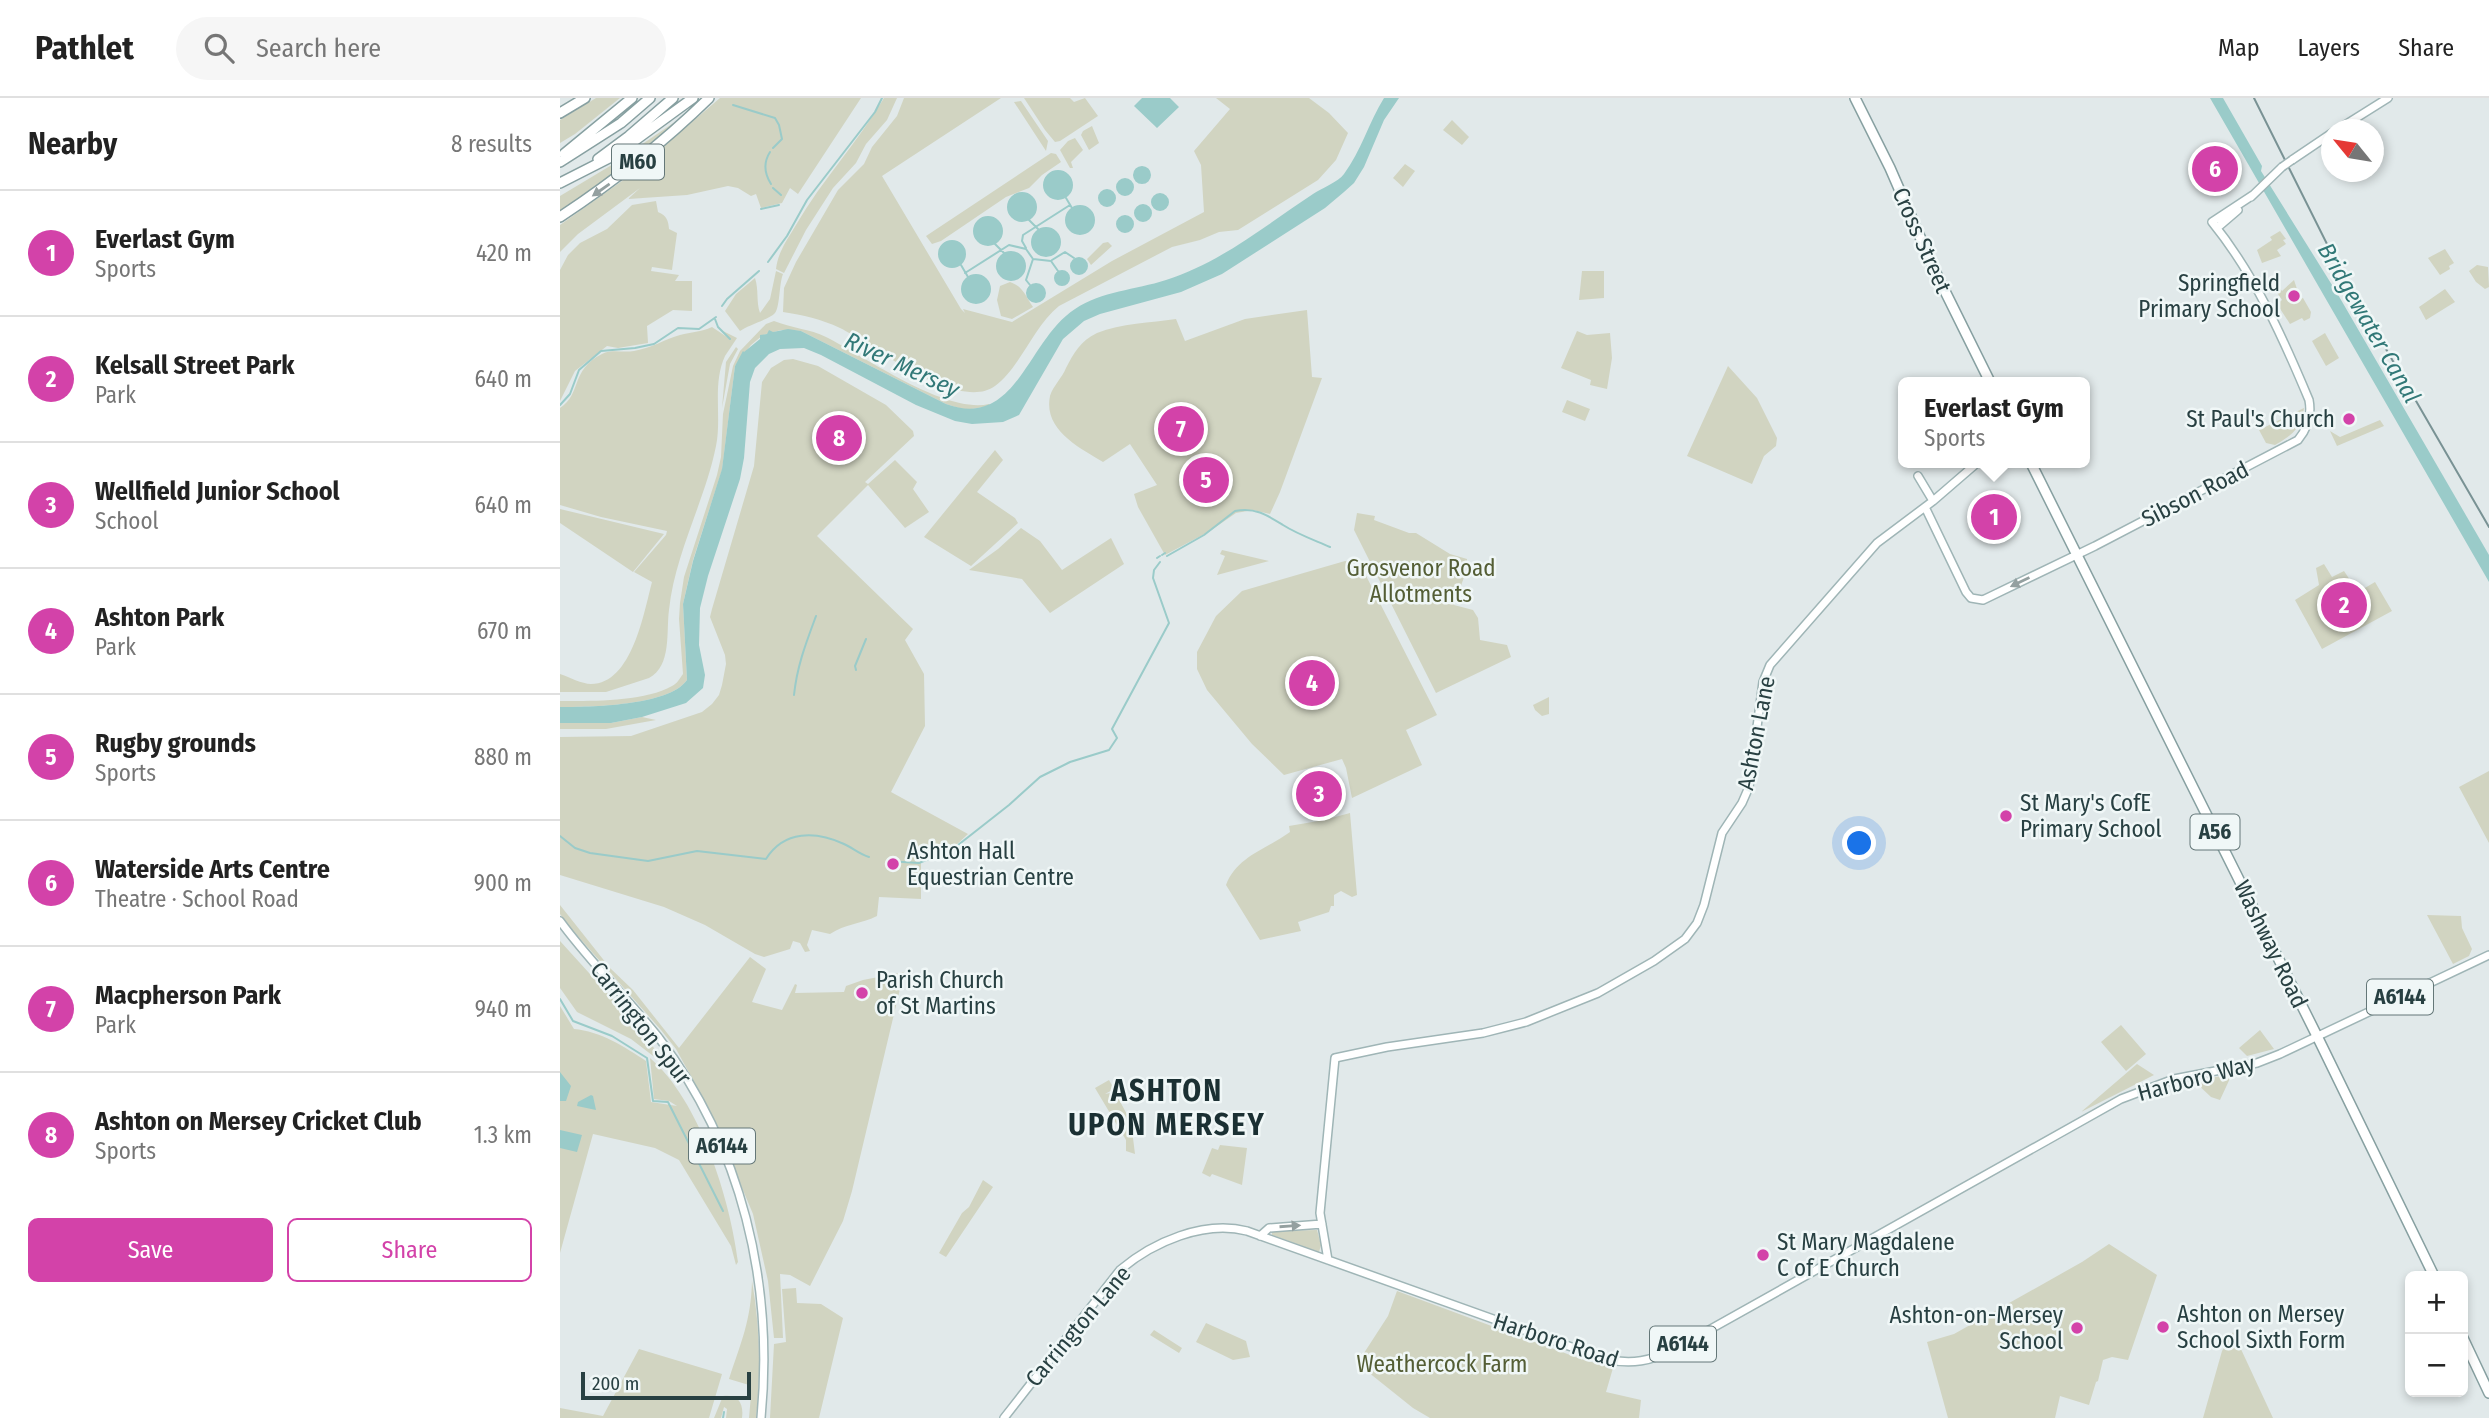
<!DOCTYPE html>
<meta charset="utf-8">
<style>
body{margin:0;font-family:"Fira Sans Condensed",sans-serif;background:#f6f6f6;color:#222}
.controls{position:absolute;right:21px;bottom:21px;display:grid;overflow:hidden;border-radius:10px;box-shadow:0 4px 10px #0003}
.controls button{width:63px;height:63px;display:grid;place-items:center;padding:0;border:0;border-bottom:2px solid #e0e0e0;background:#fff;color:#222;font:35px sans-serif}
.compass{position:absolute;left:1761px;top:21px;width:63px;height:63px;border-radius:50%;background:#fff;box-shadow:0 4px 10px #0003;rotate:300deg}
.scale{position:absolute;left:21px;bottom:18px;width:170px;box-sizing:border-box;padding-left:7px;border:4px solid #284042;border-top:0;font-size:19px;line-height:24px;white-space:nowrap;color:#284042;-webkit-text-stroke:5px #f0f7f7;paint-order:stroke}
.you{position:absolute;left:1300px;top:746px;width:24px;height:24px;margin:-18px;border:5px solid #fff;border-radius:50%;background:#1a73e8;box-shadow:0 0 0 10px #1a73e833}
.badge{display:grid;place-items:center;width:46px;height:46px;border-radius:50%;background:#d342a9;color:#fff;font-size:23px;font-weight:700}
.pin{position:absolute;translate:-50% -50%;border:4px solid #fff;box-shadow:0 2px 7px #0006}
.popup{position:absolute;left:1338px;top:279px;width:192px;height:91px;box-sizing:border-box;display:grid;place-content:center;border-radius:10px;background:#fff;filter:drop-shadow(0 2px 5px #0005);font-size:23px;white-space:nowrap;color:#767676}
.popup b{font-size:26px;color:#222}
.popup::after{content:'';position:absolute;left:50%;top:100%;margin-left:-14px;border:14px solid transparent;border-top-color:#fff}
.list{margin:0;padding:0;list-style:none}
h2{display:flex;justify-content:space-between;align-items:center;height:91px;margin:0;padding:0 28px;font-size:30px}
h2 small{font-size:23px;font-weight:400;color:#767676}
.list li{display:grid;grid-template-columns:46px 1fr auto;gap:21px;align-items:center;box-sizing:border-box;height:126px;padding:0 28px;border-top:2px solid #e0e0e0}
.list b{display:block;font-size:26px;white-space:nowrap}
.list p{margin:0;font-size:23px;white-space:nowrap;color:#767676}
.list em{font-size:23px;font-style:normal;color:#767676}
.actions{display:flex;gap:14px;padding:21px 28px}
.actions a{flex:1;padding:16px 0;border:2px solid #d342a9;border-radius:10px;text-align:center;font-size:24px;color:#d342a9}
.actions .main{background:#d342a9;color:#fff}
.icon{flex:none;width:38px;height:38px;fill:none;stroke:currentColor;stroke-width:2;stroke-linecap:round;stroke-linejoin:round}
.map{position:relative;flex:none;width:1929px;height:1320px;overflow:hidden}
header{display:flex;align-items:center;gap:42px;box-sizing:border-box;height:98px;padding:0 35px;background:#fff;border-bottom:2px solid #e0e0e0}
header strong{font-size:33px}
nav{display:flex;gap:38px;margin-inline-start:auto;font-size:24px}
.search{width:490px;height:63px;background:#f6f6f6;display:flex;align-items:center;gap:18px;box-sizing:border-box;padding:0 24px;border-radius:38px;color:#767676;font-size:26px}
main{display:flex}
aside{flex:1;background:#fff}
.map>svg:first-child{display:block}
.green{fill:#d1d4c1}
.water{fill:#9acbc9}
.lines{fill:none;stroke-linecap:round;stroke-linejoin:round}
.stream{stroke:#9acbc9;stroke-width:2}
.major-casing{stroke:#9fb5b6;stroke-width:10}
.highway-casing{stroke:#87a0a1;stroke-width:12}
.major{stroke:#fff;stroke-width:7}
.highway{stroke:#fff;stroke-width:9}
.tram{stroke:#799294;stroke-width:2}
.major-bridge-casing{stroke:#9fb5b6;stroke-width:10;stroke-linecap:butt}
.major-bridge{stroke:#fff;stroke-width:7}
.oneway{fill:#94a0a0}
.poi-dot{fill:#d342a9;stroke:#f0f7f7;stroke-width:2.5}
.labels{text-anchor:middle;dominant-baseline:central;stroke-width:5;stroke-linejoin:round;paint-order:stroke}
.shield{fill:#f0f7f7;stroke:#647778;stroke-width:2}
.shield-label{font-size:21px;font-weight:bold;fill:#284042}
.street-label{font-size:23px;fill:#284042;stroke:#f0f7f7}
.poi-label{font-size:23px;fill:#284042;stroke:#f0f7f7;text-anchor:start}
.park-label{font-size:23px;fill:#545e35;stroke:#f0f7f7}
.water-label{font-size:24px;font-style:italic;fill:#317877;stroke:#f0f7f7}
.district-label{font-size:30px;font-weight:bold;letter-spacing:2px;fill:#1b3033;stroke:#f0f7f7}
</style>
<header>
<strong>Pathlet</strong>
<div class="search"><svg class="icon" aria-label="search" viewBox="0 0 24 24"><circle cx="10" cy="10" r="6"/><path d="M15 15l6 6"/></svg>Search here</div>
<nav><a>Map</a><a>Layers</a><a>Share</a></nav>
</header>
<main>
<aside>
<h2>Nearby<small>8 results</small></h2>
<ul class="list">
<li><span class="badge">1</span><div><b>Everlast Gym</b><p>Sports</p></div><em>420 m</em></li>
<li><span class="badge">2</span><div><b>Kelsall Street Park</b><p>Park</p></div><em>640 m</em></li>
<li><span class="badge">3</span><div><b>Wellfield Junior School</b><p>School</p></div><em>640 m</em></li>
<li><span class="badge">4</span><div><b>Ashton Park</b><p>Park</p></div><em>670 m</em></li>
<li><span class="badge">5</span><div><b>Rugby grounds</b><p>Sports</p></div><em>880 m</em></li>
<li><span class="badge">6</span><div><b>Waterside Arts Centre</b><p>Theatre · School Road</p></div><em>900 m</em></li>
<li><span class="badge">7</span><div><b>Macpherson Park</b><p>Park</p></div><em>940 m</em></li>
<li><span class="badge">8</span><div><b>Ashton on Mersey Cricket Club</b><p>Sports</p></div><em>1.3 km</em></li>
</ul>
<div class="actions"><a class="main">Save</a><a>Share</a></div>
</aside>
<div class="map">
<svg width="1929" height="1320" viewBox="0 0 1929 1320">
<rect width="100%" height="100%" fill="#e1e9ea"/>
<!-- green -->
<path class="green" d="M36 0H60L15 36 0 45V22Z
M160 0H301L238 96 230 90 222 105 201 110 196 96 191 98 178 90 168 88 127 97 68 101 80 90 18 136 0 154V127L69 78Z
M324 0H337L327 22 306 46 296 65 273 90 246 132 224 175 216 171C218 154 227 142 236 127 262 82 298 44 324 0Z
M344 0H441L322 78 401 211 405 215 403 211 452 224 552 163 644 114 641 67 634 53 670 11 656 0H749L769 15 788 35 776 62 758 82 678 132 659 134 640 142 612 149 499 208C473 229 460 270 435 288 398 315 313 246 280 230 261 221 243 217 223 214L224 190 236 164 278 92 304 66 312 49 337 18Z
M464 0H510L514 4 525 0 538 18 500 43 495 44 485 32Z
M461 3 488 43 486 53 454 4Z
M131 13 86 54 0 115V98L50 68Z
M892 22 909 39 902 47 883 32Z
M532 28 539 45 529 52 521 37 523 33Z
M515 40 523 52 511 64 513 70H510L500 52 508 43Z
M491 55 496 56 501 64 482 77 469 90 446 99 381 143 372 146 366 138Z
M845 66 855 73 843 89 833 80Z
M96 103 98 114C107 118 108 122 109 131L117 135 112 172 92 169 91 173 119 177 115 183H132V213L113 212 87 228 88 245 58 250 47 248 15 273 0 303V172L8 157 20 145 47 131 72 107Z
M1720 133 1726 141 1723 142 1726 146 1717 152 1721 158 1702 165 1697 152 1712 142 1710 139Z
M548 144 552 148 531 167 527 161 543 145Z
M1885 151 1894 165 1889 168 1890 171 1880 177 1868 160Z
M1917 167 1928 169 1929 189 1925 191 1916 184 1909 173Z
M216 173 223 176C219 186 220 209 215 215 210 221 188 227 180 233L165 213 176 196 195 180C199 192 196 204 200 215L210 201Z
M1022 173H1044V200L1019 202Z
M1734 182 1737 191 1735 193 1740 201 1743 200 1751 214 1750 220 1744 223 1742 220 1730 226 1717 206 1722 202 1714 190 1718 188 1722 193Z
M450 184C464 189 465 198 473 209L452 221 441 218 437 202 440 188Z
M1885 191 1895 204 1866 222 1859 209Z
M747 212 752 279 762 280 720 394 710 416 693 412 676 415 650 433 605 457 578 409 574 396 597 387 570 346 543 364C520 350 483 332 490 298 493 288 502 280 506 270 514 255 520 243 537 235 561 225 591 225 616 221L625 243 685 221Z
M214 223C231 230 250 231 266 239 306 259 385 316 429 306L430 308 405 312 386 306 241 233 221 232 203 237 191 247 175 268 162 372 133 462 123 506 127 582C109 608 29 609 0 609V603C31 603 84 604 112 588 117 586 120 580 123 576L119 521 120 505 124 479 157 377 161 359 163 316 173 268 180 253 206 226Z
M152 229 170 241 163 233 177 240C173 246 169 252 165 258 152 286 162 319 156 348 145 403 115 455 109 512 106 533 112 568 89 580L46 594H0V576C9 579 22 586 31 586 72 586 84 514 92 484L74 474 106 437 107 433 41 419 0 407V310C22 296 10 272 42 256 52 251 63 255 74 253 92 250 105 241 120 237 131 234 141 234 152 229Z
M1017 233 1027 237 1050 235 1052 260 1047 291 1030 287 1031 282 1001 270Z
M1765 235 1779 260 1766 268 1752 243Z
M176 249 178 251 170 266 162 310 166 264Z
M233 261 258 268 326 307 353 333 354 338 305 384 308 386 335 362 357 384 353 391 369 414 345 430 308 387 257 438 353 531 345 542 364 576 365 628 331 694 408 736 394 749 361 762V801L319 799 317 818C301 826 285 826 270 836L252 832 247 847 250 853 245 854 240 845 233 843 230 851 204 859 195 856 145 827 104 809 0 777V639L71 638 142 614 152 606 159 597 162 587 166 566 165 557 150 519 152 511 194 368 202 284 211 270 224 262Z
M1168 268 1197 300 1217 340 1216 348 1204 358 1192 386 1127 358Z
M1007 302 1030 311 1025 323 1002 314Z
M1744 310C1742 330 1731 338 1715 347L1706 345 1699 332Z
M1820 322 1824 328 1777 348 1770 333 1780 339Z
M435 352 443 362 417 394 455 420 458 425 411 468 364 439Z
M0 411 104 436 73 474 0 425Z
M797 415 815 418 814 422 849 435H856L890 456 907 461V471L894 507 913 512 918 520 920 542 947 547 951 559 876 595 794 432Z
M461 430 480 443 502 472 551 440 564 466 490 515 462 481 409 472 438 451Z
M662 452 709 463 657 477 665 458 660 456Z
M785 463 800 466 877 617 846 632 862 667 792 700 786 670 782 661 724 677 692 646 647 592 637 571V554L656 518 682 493Z
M1764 466 1772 479 1784 473 1798 494 1815 484 1832 513 1762 551 1735 502 1759 487 1756 470Z
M989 599V616L982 618 975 612 973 607Z
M82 619 96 622 46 631H0V625H51Z
M1929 673V745L1899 689Z
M790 715 797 797 792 799 781 793 774 797V808H771L769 814 738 824 741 833 700 842 666 787C677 758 707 751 730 734L729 728 764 722Z
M0 807 50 870 73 892 119 950 190 859 206 871 192 904 222 912 235 886 237 887 235 895 284 894 286 888 303 882 344 874 292 1093 283 1123 250 1188 230 1177 220 1176 223 1240H214L208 1183 193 1116 150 1013 116 951 101 932 8 827 0 816Z
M1867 817 1901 818 1902 830 1912 851 1909 858 1893 866Z
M0 843 59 908 104 962 101 964 71 941 17 914 0 890Z
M0 908 14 931C40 933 65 949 86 963L91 1004 117 1008 109 1003 94 1001 90 960C140 1003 170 1101 178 1164L176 1167 171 1148 119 1062 95 1050 33 1036 0 1155Z
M1561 927 1586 956 1566 973 1541 944Z
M1700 932 1714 951 1687 958 1679 950Z
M1577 966 1594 977 1521 1014Z
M1672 976 1660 1002 1651 999 1634 983Z
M549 982 554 991 545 996 555 994 571 1024 575 1056 566 1053V1042L535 990Z
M660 1047 687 1050 682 1087 652 1076 650 1079 642 1075 652 1050 658 1052Z
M423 1082 433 1089 386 1159 379 1155 402 1115 409 1109Z
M757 1132 761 1147 759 1154 712 1137V1134L718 1133Z
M1549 1146 1597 1177 1568 1262 1552 1259 1543 1262 1538 1283 1536 1284 1529 1307 1500 1298 1495 1320H1388L1367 1244 1394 1236 1522 1164Z
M192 1183C200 1228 201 1274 196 1320H189L191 1297 189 1287 169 1281C181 1244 191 1223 192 1183Z
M236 1190 237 1205 261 1206 283 1220 259 1320H210L214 1246 226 1244 222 1191Z
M837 1193 1021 1261 1053 1270 1046 1294 1081 1302 1079 1320H870L853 1310 803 1270 804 1255 828 1218Z
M646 1225 686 1243 690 1259 673 1262 636 1244Z
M594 1232 622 1250 619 1255 590 1237Z
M1673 1234 1713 1320H1643L1662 1253Z
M79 1251 162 1276 149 1320H0V1310L43 1318Z
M163 1298C178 1296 184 1305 182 1320H166L167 1311 164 1309 161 1320H154Z"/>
<!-- water -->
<path class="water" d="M582 0H610L619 9 597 30 574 8Z
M824 0H839L824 22 804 69 794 85 784 94 765 110 662 176 621 194 540 216 524 223 503 241 459 317 443 324 412 326 395 323 356 307 261 257 244 250 220 251 209 256 195 270 190 284 184 360 180 381 148 478 140 510 139 547 145 577 143 590 126 605 82 619 51 625H0V609C29 609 109 608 127 582L123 506 133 463 162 371 175 268 183 253 184 254 200 241V237L207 236 209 232 213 234 228 231 241 233 386 306C457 332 467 242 515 211 542 193 575 192 606 182 660 165 706 127 753 96 762 90 778 84 784 76 801 53 809 24 824 0Z
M1650 0H1663L1702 68 1701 73 1777 195 1929 457V484Z
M573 77a9 9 0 1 1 18 0a9 9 0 1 1-18 0Z
M483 87a15 15 0 1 1 30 0a15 15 0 1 1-30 0Z
M556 89a9 9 0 1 1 18 0a9 9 0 1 1-18 0Z
M538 100a9 9 0 1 1 18 0a9 9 0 1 1-18 0Z
M447 109a15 15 0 1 1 30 0a15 15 0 1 1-30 0Z
M591 104a9 9 0 1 1 18 0a9 9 0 1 1-18 0Z
M574 115a9 9 0 1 1 18 0a9 9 0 1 1-18 0Z
M505 122a15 15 0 1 1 30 0a15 15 0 1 1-30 0Z
M556 126a9 9 0 1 1 18 0a9 9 0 1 1-18 0Z
M413 133a15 15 0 1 1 30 0a15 15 0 1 1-30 0Z
M471 144a15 15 0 1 1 30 0a15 15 0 1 1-30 0Z
M378 156a14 14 0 1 1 28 0a14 14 0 1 1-28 0Z
M436 168a15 15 0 1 1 30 0a15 15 0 1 1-30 0Z
M510 168a9 9 0 1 1 18 0a9 9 0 1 1-18 0Z
M494 180a8 8 0 1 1 16 0a8 8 0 1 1-16 0Z
M401 191a15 15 0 1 1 30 0a15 15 0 1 1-30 0Z
M466 195a10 10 0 1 1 20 0a10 10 0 1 1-20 0Z
M0 974 11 988 6 1003H0Z
M31 997 33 998 36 1012 17 1008 18 1004Z
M0 1032 22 1037 17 1054 0 1050Z"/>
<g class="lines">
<!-- stream -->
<path class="stream" d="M173 7 215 20 219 27 222 41 213 50
M210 54C203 65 204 75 211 86
M213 90 221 97
M506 100 512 110
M201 111 219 107
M469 122 478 131
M435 146 444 155
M466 150 462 143 463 137 510 107
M473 161 491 163 498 173
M492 162 505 154 514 160
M208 164 227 138 247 102 315 14 322 0
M401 167 408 179
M405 175 449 147 466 151 473 161 466 182 470 187
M162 208 167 201 199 173
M155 221 158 229 170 241
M0 307 10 296 19 272 41 253 75 250 94 246 118 230 139 231 156 219
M602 457 605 455
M607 458 644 437 675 413C695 409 707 417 723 427 737 436 754 442 770 449
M597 460 600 458
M296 572 295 568 306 541
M234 597C237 568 246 545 256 518
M0 738 15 750 30 755 88 763 137 753 206 761C224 732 256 733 284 746 293 750 299 756 309 759
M327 763 359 765 393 751 449 707 480 679 510 664 549 652 557 640 552 631 609 525 593 480 594 472 600 464
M0 901 13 923 52 938 87 960 93 1003 108 1004 163 1113
M163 1320 164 1314"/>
<!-- major casing -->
<g class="major-casing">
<path id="major" d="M1777 32 1828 0
M1732 62 1772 35
M1691 99 1722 69
M1657 130 1678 112
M1358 378 1373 403
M1365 409 1406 494 1411 500 1423 502 1535 448 1738 342C1748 330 1752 318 1749 302 1723 240 1695 177 1652 124L1693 97
M0 823C30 864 67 900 99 940 182 1049 214 1185 201 1320
M700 1138 709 1130 762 1126
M768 1162 760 1115 775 960 827 949 923 935 966 924 1038 895 1094 863 1125 841 1137 825 1144 807 1162 735 1182 705 1189 689 1203 584 1210 567 1317 445 1373 403 1417 365
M444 1320 560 1172C593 1144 644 1122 687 1133L1045 1261C1072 1267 1091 1263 1115 1251L1561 1001 1614 981 1697 965 1720 956 1929 857"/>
</g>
<!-- highway casing -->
<g class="highway-casing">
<path id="highway" d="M1295 0 1330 70 1374 171 1430 284
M0 15 25 0
M4 56 72 0
M38 61 69 38 113 0
M0 64 61 25 90 0
M0 85 55 57 133 0
M0 119C53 84 103 45 149 0
M1471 365 1758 940 1874 1178
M1903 1240 1929 1295"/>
</g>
<!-- major -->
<use href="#major" class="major"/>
<!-- highway -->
<use href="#highway" class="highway"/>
<!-- tram -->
<path class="tram" d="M1694 0 1779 170 1929 429"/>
<!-- major-bridge casing -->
<g class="major-bridge-casing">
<path id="major-bridge" d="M1722 69 1732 62"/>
</g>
<!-- major-bridge -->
<use href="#major-bridge" class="major-bridge"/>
</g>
<!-- one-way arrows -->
<defs><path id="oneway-solid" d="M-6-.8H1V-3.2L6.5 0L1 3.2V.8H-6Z" transform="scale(1.75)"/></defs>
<g class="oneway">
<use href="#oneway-solid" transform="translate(41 92) rotate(145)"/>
<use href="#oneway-solid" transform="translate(1460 484) rotate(154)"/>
<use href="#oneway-solid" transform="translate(730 1128) rotate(-4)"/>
</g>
<!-- markers -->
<g class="poi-dot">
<circle cx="1734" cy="198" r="7"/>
<circle cx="1789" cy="321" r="7"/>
<circle cx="1446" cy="718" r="7"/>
<circle cx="333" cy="766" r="7"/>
<circle cx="302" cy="895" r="7"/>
<circle cx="1203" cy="1157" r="7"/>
<circle cx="1603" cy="1229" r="7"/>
<circle cx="1517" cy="1230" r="7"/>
</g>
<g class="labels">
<!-- shield labels -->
<g class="shield">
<rect x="52" y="46.5" width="52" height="35" rx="5"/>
<rect x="1630.5" y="716.5" width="49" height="35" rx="5"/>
<rect x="1807" y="881.5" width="66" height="35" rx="5"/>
<rect x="129" y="1030.5" width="66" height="35" rx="5"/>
<rect x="1090" y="1228.5" width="66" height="35" rx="5"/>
</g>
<g class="shield-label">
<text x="78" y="64">M60</text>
<text x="1655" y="734">A56</text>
<text x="1840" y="899">A6144</text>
<text x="162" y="1048">A6144</text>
<text x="1123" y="1246">A6144</text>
</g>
<!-- street labels -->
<g class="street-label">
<text transform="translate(1362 142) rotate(66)">Cross Street</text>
<text transform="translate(1635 396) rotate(-27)">Sibson Road</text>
<text transform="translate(1196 635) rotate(-79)">Ashton Lane</text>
<text transform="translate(1711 846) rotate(64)">Washway Road</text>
<text transform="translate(81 925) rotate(52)">Carrington Spur</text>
<text transform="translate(1636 980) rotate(-15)">Harboro Way</text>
<text transform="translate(518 1228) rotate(-50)">Carrington Lane</text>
<text transform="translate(996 1242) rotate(18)">Harboro Road</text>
</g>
<!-- poi labels -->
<g class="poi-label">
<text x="1720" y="185" text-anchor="end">Springfield<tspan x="1720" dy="26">Primary School</tspan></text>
<text x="1775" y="321" text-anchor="end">St Paul's Church</text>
<text x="1460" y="705">St Mary's CofE<tspan x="1460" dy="26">Primary School</tspan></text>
<text x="347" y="753">Ashton Hall<tspan x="347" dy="26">Equestrian Centre</tspan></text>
<text x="316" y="882">Parish Church<tspan x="316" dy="26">of St Martins</tspan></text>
<text x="1217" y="1144">St Mary Magdalene<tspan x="1217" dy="26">C of E Church</tspan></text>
<text x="1617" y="1216">Ashton on Mersey<tspan x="1617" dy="26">School Sixth Form</tspan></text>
<text x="1503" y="1217" text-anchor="end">Ashton-on-Mersey<tspan x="1503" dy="26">School</tspan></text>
</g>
<!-- park labels -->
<g class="park-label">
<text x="861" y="470">Grosvenor Road<tspan x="861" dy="26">Allotments</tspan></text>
<text x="882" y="1266">Weathercock Farm</text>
</g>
<!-- water labels -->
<g class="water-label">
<text transform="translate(1809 225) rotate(60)">Bridgewater Canal</text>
<text transform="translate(342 267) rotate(25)">River Mersey</text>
</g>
<!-- district labels -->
<g class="district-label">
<text x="607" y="993">ASHTON<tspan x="607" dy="34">UPON MERSEY</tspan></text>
</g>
</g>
</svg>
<div class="controls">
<button>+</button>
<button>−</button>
</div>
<svg class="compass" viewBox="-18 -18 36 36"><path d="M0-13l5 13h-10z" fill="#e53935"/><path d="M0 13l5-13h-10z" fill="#767676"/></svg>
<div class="scale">200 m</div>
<div class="you"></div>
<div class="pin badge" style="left:1434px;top:419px">1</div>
<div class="popup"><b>Everlast Gym</b>Sports</div>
<div class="pin badge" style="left:1784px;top:507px">2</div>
<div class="pin badge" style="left:759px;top:696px">3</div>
<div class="pin badge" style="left:752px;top:585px">4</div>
<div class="pin badge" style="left:646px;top:382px">5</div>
<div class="pin badge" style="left:1655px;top:71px">6</div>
<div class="pin badge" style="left:621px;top:331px">7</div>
<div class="pin badge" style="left:279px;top:340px">8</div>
</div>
</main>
